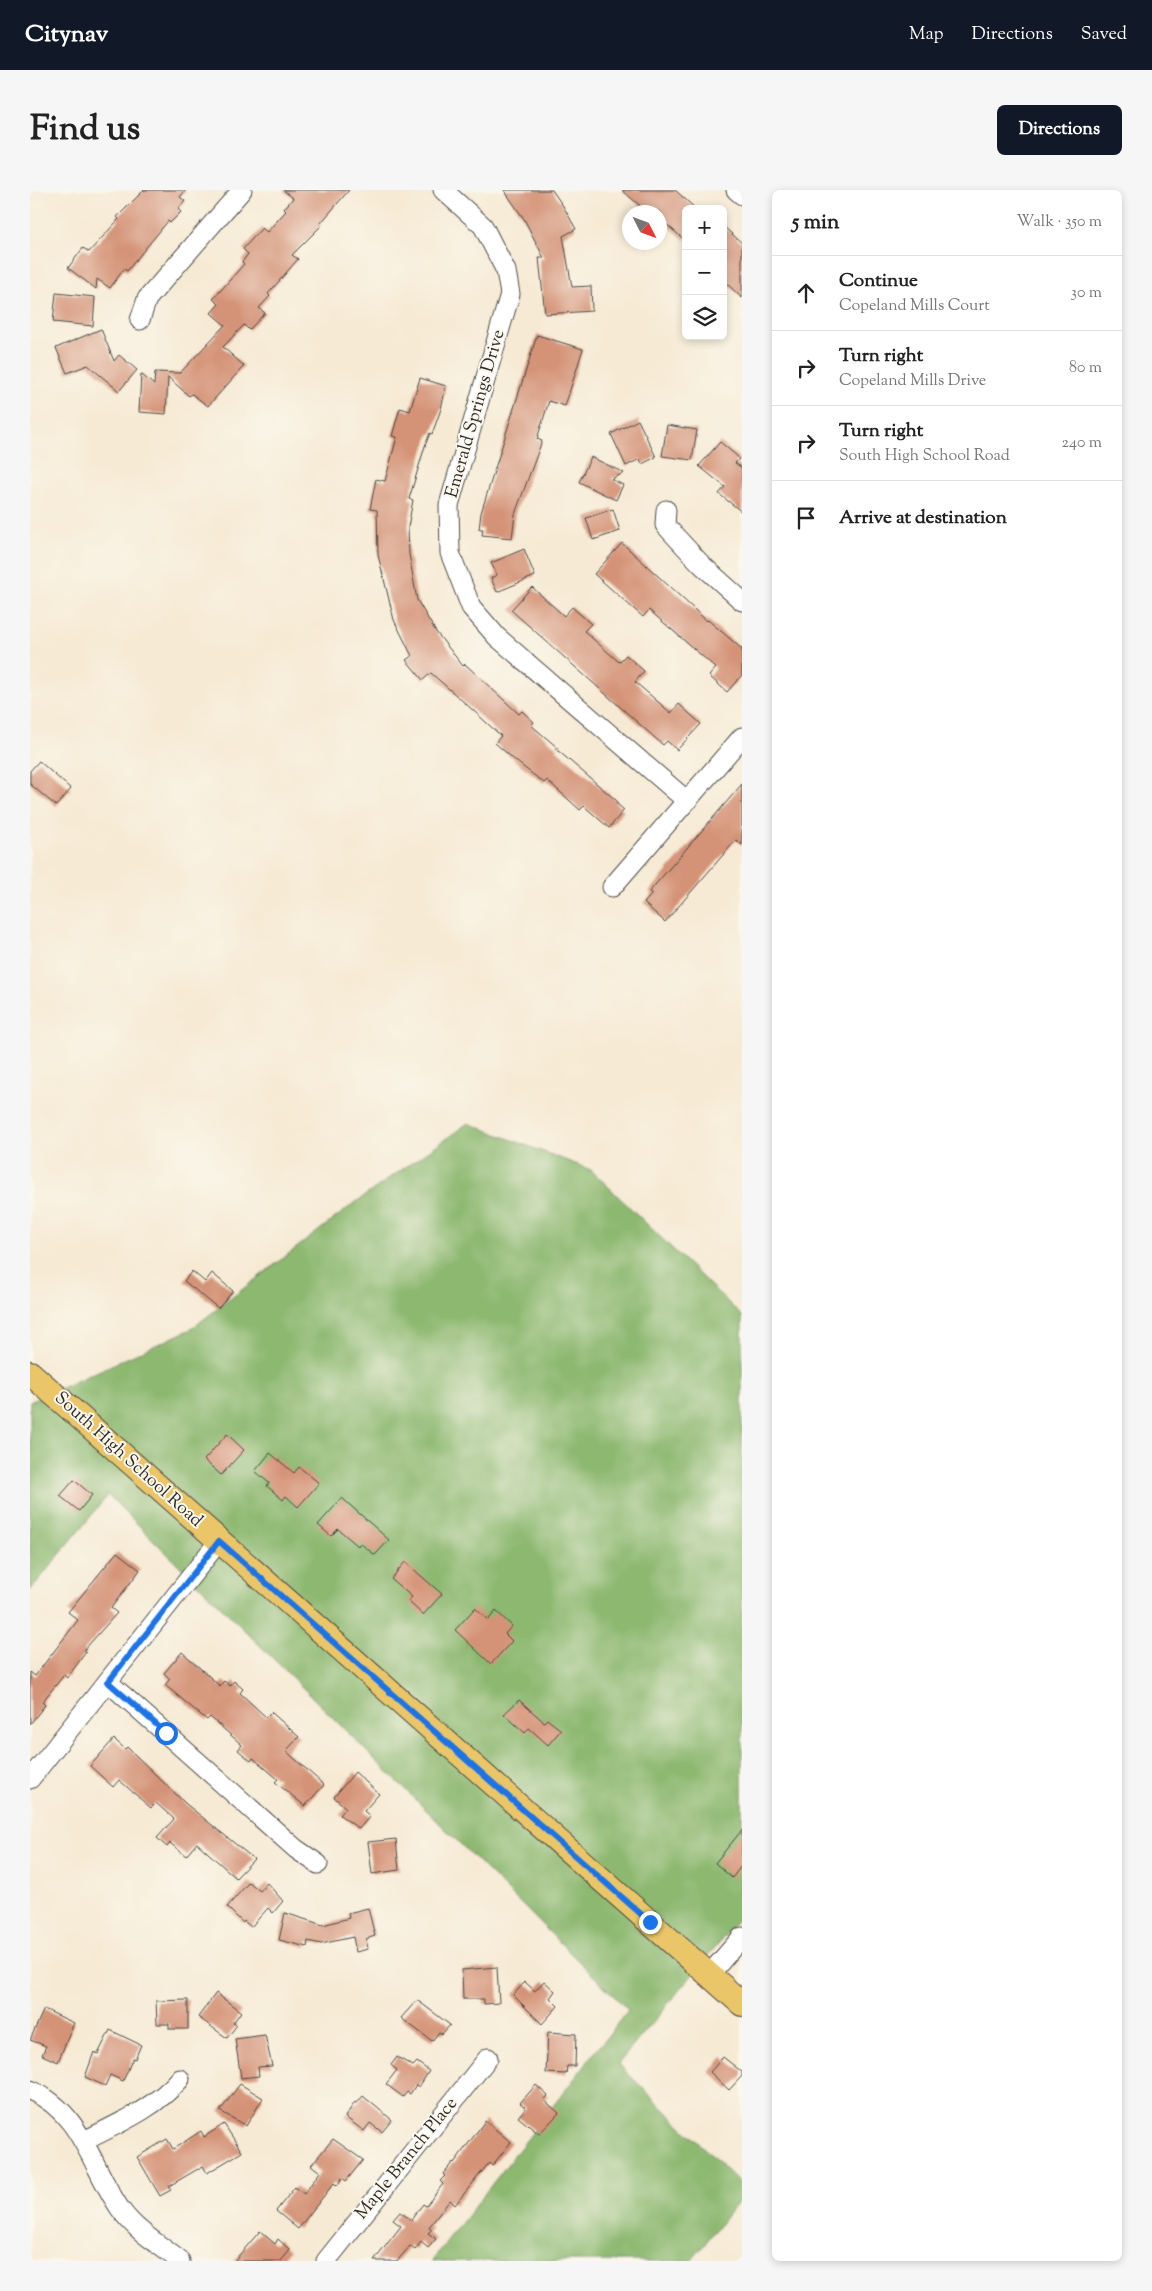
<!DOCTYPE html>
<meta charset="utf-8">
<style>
body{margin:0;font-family:"Sorts Mill Goudy",serif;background:#f6f6f6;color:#222}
.controls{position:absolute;right:15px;top:15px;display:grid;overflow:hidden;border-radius:8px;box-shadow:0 2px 8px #0003}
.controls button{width:45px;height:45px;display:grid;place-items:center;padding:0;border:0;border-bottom:1px solid #e0e0e0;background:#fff;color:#222;font:25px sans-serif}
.compass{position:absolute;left:592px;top:15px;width:45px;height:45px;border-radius:50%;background:#fff;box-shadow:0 2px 8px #0003;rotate:132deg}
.stop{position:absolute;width:15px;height:15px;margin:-11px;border:4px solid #1a73e8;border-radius:50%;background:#fff}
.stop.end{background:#1a73e8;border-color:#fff;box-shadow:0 1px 5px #0008}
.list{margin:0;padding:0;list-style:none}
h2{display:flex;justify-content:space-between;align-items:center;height:65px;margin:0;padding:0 20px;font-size:21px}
h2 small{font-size:16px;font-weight:400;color:#767676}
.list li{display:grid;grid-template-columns:32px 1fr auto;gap:15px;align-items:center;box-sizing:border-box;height:75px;padding:0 20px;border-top:1px solid #e0e0e0}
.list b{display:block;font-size:19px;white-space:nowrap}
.list p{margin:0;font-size:16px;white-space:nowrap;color:#767676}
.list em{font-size:16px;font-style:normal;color:#767676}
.icon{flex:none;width:28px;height:28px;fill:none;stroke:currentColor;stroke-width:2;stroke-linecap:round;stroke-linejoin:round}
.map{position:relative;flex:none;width:712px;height:2071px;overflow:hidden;border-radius:8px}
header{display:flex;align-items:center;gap:30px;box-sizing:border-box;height:70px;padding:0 25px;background:#111827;color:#fff}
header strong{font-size:24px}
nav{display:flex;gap:28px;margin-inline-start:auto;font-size:18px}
.intro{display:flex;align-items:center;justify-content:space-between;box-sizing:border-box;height:120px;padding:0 30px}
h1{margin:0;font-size:35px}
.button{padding:12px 22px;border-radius:8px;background:#111827;color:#fff;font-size:18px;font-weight:700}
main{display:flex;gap:30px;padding:0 30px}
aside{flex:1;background:#fff;border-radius:8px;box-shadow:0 2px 8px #0003}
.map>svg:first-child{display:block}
.forest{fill:#8cb86f;stroke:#5c724d}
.building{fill:#d49377}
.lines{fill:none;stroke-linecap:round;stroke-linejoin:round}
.minor-casing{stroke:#494844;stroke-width:21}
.major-casing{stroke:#494844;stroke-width:26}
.minor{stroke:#fff;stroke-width:19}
.major{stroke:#ebc669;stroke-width:24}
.route{stroke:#1a73e8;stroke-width:6}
.labels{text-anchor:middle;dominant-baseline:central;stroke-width:4;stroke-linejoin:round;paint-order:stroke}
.street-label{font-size:18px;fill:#2b2b2b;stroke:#fbf7ec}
</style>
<header>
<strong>Citynav</strong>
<nav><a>Map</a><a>Directions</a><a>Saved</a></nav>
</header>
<div class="intro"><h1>Find us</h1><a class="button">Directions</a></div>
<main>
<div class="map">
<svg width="712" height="2071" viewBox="0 0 712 2071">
<rect width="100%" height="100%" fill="#fbf7ec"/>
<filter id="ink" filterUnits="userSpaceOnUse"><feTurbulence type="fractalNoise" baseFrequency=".02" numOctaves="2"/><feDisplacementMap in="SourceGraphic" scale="10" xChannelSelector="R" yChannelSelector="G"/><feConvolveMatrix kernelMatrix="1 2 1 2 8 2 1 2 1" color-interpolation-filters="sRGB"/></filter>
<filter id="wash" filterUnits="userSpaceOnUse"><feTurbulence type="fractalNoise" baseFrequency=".0096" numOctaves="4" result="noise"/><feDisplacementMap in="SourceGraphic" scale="20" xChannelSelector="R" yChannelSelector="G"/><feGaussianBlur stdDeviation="1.12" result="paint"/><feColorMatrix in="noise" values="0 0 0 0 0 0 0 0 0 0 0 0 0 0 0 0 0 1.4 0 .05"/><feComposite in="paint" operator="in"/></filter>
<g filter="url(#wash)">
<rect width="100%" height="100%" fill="#f6ead4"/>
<!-- forest -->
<path class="forest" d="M438 933 561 980 712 1126V1725L588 1874 712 1995V2007L661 2071H402L598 1820 78 1305 0 1401V1212L161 1139 326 1012Z"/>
<g id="blocks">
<!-- building -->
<path class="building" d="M114 0H156L150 7 155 11 148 19 151 22 140 33 138 31 97 81 94 79 80 98 67 89 66 99 38 78 53 58 59 62 89 29 87 27Z
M253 0H319L290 34 291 36 262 65 268 69 238 104 240 106 229 118 235 123 219 140 214 135 193 157 214 176 178 216 162 204 159 206 138 187 136 224 109 222 111 184 124 195 125 182 150 183 195 135 181 123 189 114 183 109 214 74 212 72 218 64 213 59 232 38 237 42 256 21 254 19 263 8Z
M474 0H522L533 16 546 39 533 46 542 97 561 96 562 121 515 124 509 68H514L494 29Z
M592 0H645L666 19H656V51L630 29V22H617Z
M693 36 712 53V108L693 90Z
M26 103 65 107 63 136 23 132Z
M71 139 84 171 89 165 107 180 89 201 58 175 37 183 26 158Z
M507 145 553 159 535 216 519 211 507 249 512 251 485 324 482 348 452 345 453 339H449L451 323Z
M390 188 416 196 411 219 402 244 400 243 395 256 379 309 383 310 378 337 379 364 387 410 406 442 433 476 435 474 489 524 492 521 504 532 501 535 528 558 526 559 587 611 586 613 594 620 579 638 554 616 550 620 517 590 514 593 487 572 465 553 471 546 445 522 401 483 393 490 376 470 382 466 364 430 348 365 347 320 340 319 346 289 355 291 367 247 362 246 370 218 380 221Z
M608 230 626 267 612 274 610 269 596 276 581 244Z
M637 235 667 240 662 270 632 266Z
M690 252 707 266 709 269 705 273 712 278V322L689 304 695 297 669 276Z
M561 267 594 283 581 289 593 295 586 310 549 292Z
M583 319 590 341 563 350 556 328Z
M592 353 677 431 678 430 712 459V485L697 502 679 486 686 478 619 420 613 427 564 384Z
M494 359 505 386 467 402 461 388 467 385 461 373Z
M502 397 534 426 542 417 561 434 554 441 589 472 596 465 614 481 605 492 641 523 649 514 671 534 647 560 637 551 633 555 481 420Z
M9 571 41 599 26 616 0 594V581Z
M712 594V655L706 650 635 732 614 713 622 704 619 702Z
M162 1081 175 1092 182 1083 203 1101 188 1118 154 1091Z
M197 1244 214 1260 191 1285 174 1270Z
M240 1263 264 1283 269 1277 289 1293 268 1317 256 1306 253 1310 237 1296 239 1293 225 1281Z
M44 1290 62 1305 49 1321 30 1306Z
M312 1308 359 1350 345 1365 330 1353 328 1356 308 1339 301 1346 288 1335Z
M87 1362 110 1380 81 1418 87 1423 54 1460 56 1462 37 1488 34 1485 12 1512 15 1515 0 1534V1482L5 1486 48 1430 38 1422Z
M375 1372 412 1404 393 1425 378 1411 382 1407 361 1389Z
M445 1418 458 1430 466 1421 482 1436 475 1444 482 1451 461 1474 425 1440Z
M152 1462 190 1496 194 1491 200 1496 204 1491 213 1499 210 1503 236 1527 241 1522 269 1547 256 1561 294 1595 275 1616 245 1592 248 1589 223 1568 221 1571 208 1560 212 1555 180 1527 177 1530 135 1495 140 1489 134 1483Z
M489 1510 514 1532 517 1529 531 1540 518 1555 499 1538 495 1543 474 1524Z
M84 1549 95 1559 97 1557 156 1614 224 1669 206 1688 167 1653 156 1666 140 1653 137 1657 127 1648 144 1629 126 1613 121 1618 89 1590 83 1597 60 1576Z
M325 1582 349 1604 334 1621 340 1626 329 1639 310 1625 316 1618 304 1607Z
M712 1640V1675L702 1688 685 1673Z
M366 1649 369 1680 342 1684 338 1652Z
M219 1692 230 1701 237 1693 253 1711 243 1723 238 1718 221 1737 214 1731 213 1733 197 1717Z
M338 1718 345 1746 336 1749 338 1759 326 1762 323 1747 291 1754 278 1751 277 1757 249 1750 255 1723 293 1735 319 1728 318 1723Z
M467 1777 469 1813 454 1814V1809H433L432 1780Z
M514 1791 525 1801 520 1808 528 1816 512 1834 483 1805 495 1792 505 1801Z
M186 1803 211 1822 203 1833 207 1835 197 1848 168 1827Z
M158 1810V1839H139V1834H127L126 1811Z
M387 1810 420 1835 412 1844 409 1842 402 1851 371 1828Z
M14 1819 44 1833 28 1872 12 1865 16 1856 0 1850Z
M80 1840 111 1855 105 1869 103 1868 93 1891 80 1885 75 1896 55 1887 64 1862 68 1864Z
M518 1842 546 1844 545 1876H537L536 1884 516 1883Z
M235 1845 242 1876 228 1877 229 1886 211 1888 205 1849Z
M367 1867 383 1876 387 1872 399 1881 389 1897 386 1895 380 1904 377 1902 373 1907 356 1894 367 1880 361 1875Z
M693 1867 712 1882V1886L699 1900 680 1882Z
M210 1894 233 1908 216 1936 190 1921Z
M506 1895 518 1906 514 1910 529 1923 509 1944 488 1927 496 1918 490 1913Z
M333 1906 362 1930 352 1942 340 1933 334 1941 315 1927 325 1912 327 1913Z
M455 1931 481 1952 462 1976 459 1973 425 2015 420 2010 399 2037 402 2039 398 2043 406 2049 398 2058 391 2052 385 2060 380 2056 367 2071H344L371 2036 363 2030 370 2022 381 2030 393 2014 396 2016 413 1994 410 1991 415 1986 413 1984 423 1972 424 1973Z
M194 1934 212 1962 177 1983 173 1976 139 1996 141 2000 130 2006 107 1967 137 1949 143 1959 171 1941 174 1947Z
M303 1949 333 1970 316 1991 312 1988 307 1996 304 1993 268 2039 246 2021 265 1997 274 2004 290 1982 281 1975Z
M230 2041 245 2054 248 2049 260 2060 251 2071H204Z"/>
</g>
</g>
<g filter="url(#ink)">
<use href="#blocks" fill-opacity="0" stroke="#494844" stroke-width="1"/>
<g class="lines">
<!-- minor casing -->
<g class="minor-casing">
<path id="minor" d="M413 0 453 36 476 81 480 104 419 315 420 363 441 417 467 447 657 611
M706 0 712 5
M110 130 117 109 212 0
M636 320 635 335 671 374 712 411
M582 697 712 547
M78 1492 266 1659 288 1674
M0 1589 189 1351
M679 1785 712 1747
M0 1900C53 1923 61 1978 91 2020 106 2041 130 2055 150 2071
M54 1951C89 1933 124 1919 150 1889
M296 2071 458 1868"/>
</g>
<!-- major casing -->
<g class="major-casing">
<path id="major" d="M0 1183 712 1814"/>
</g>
<!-- minor -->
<use href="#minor" class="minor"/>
<!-- major -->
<use href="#major" class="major"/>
</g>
</g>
<g class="lines" filter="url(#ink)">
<!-- route -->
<path class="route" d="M136 1543 78 1492 189 1351 620 1732"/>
</g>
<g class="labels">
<!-- street labels -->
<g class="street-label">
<text transform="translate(446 224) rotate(-74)">Emerald Springs Drive</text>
<text transform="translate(98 1270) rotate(42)">South High School Road</text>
<text transform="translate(377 1969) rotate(-51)">Maple Branch Place</text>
</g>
</g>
</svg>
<div class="controls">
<button>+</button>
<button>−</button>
<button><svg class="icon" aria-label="layers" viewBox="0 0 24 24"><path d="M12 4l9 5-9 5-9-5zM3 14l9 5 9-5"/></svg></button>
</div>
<svg class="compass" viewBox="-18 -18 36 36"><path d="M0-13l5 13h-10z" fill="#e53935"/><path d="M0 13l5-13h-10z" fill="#767676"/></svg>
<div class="stop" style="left:136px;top:1543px"></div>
<div class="stop end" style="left:620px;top:1732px"></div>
</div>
<aside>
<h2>5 min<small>Walk · 350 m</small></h2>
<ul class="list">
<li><svg class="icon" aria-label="ahead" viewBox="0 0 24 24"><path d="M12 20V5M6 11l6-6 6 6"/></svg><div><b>Continue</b><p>Copeland Mills Court</p></div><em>30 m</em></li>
<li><svg class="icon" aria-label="right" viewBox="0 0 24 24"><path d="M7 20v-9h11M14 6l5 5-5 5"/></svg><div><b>Turn right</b><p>Copeland Mills Drive</p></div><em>80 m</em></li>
<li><svg class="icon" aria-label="right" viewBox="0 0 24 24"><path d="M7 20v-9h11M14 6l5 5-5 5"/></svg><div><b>Turn right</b><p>South High School Road</p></div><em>240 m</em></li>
<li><svg class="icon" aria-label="arrive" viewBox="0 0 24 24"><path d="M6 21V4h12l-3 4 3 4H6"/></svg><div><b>Arrive at destination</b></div></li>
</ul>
</aside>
</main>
